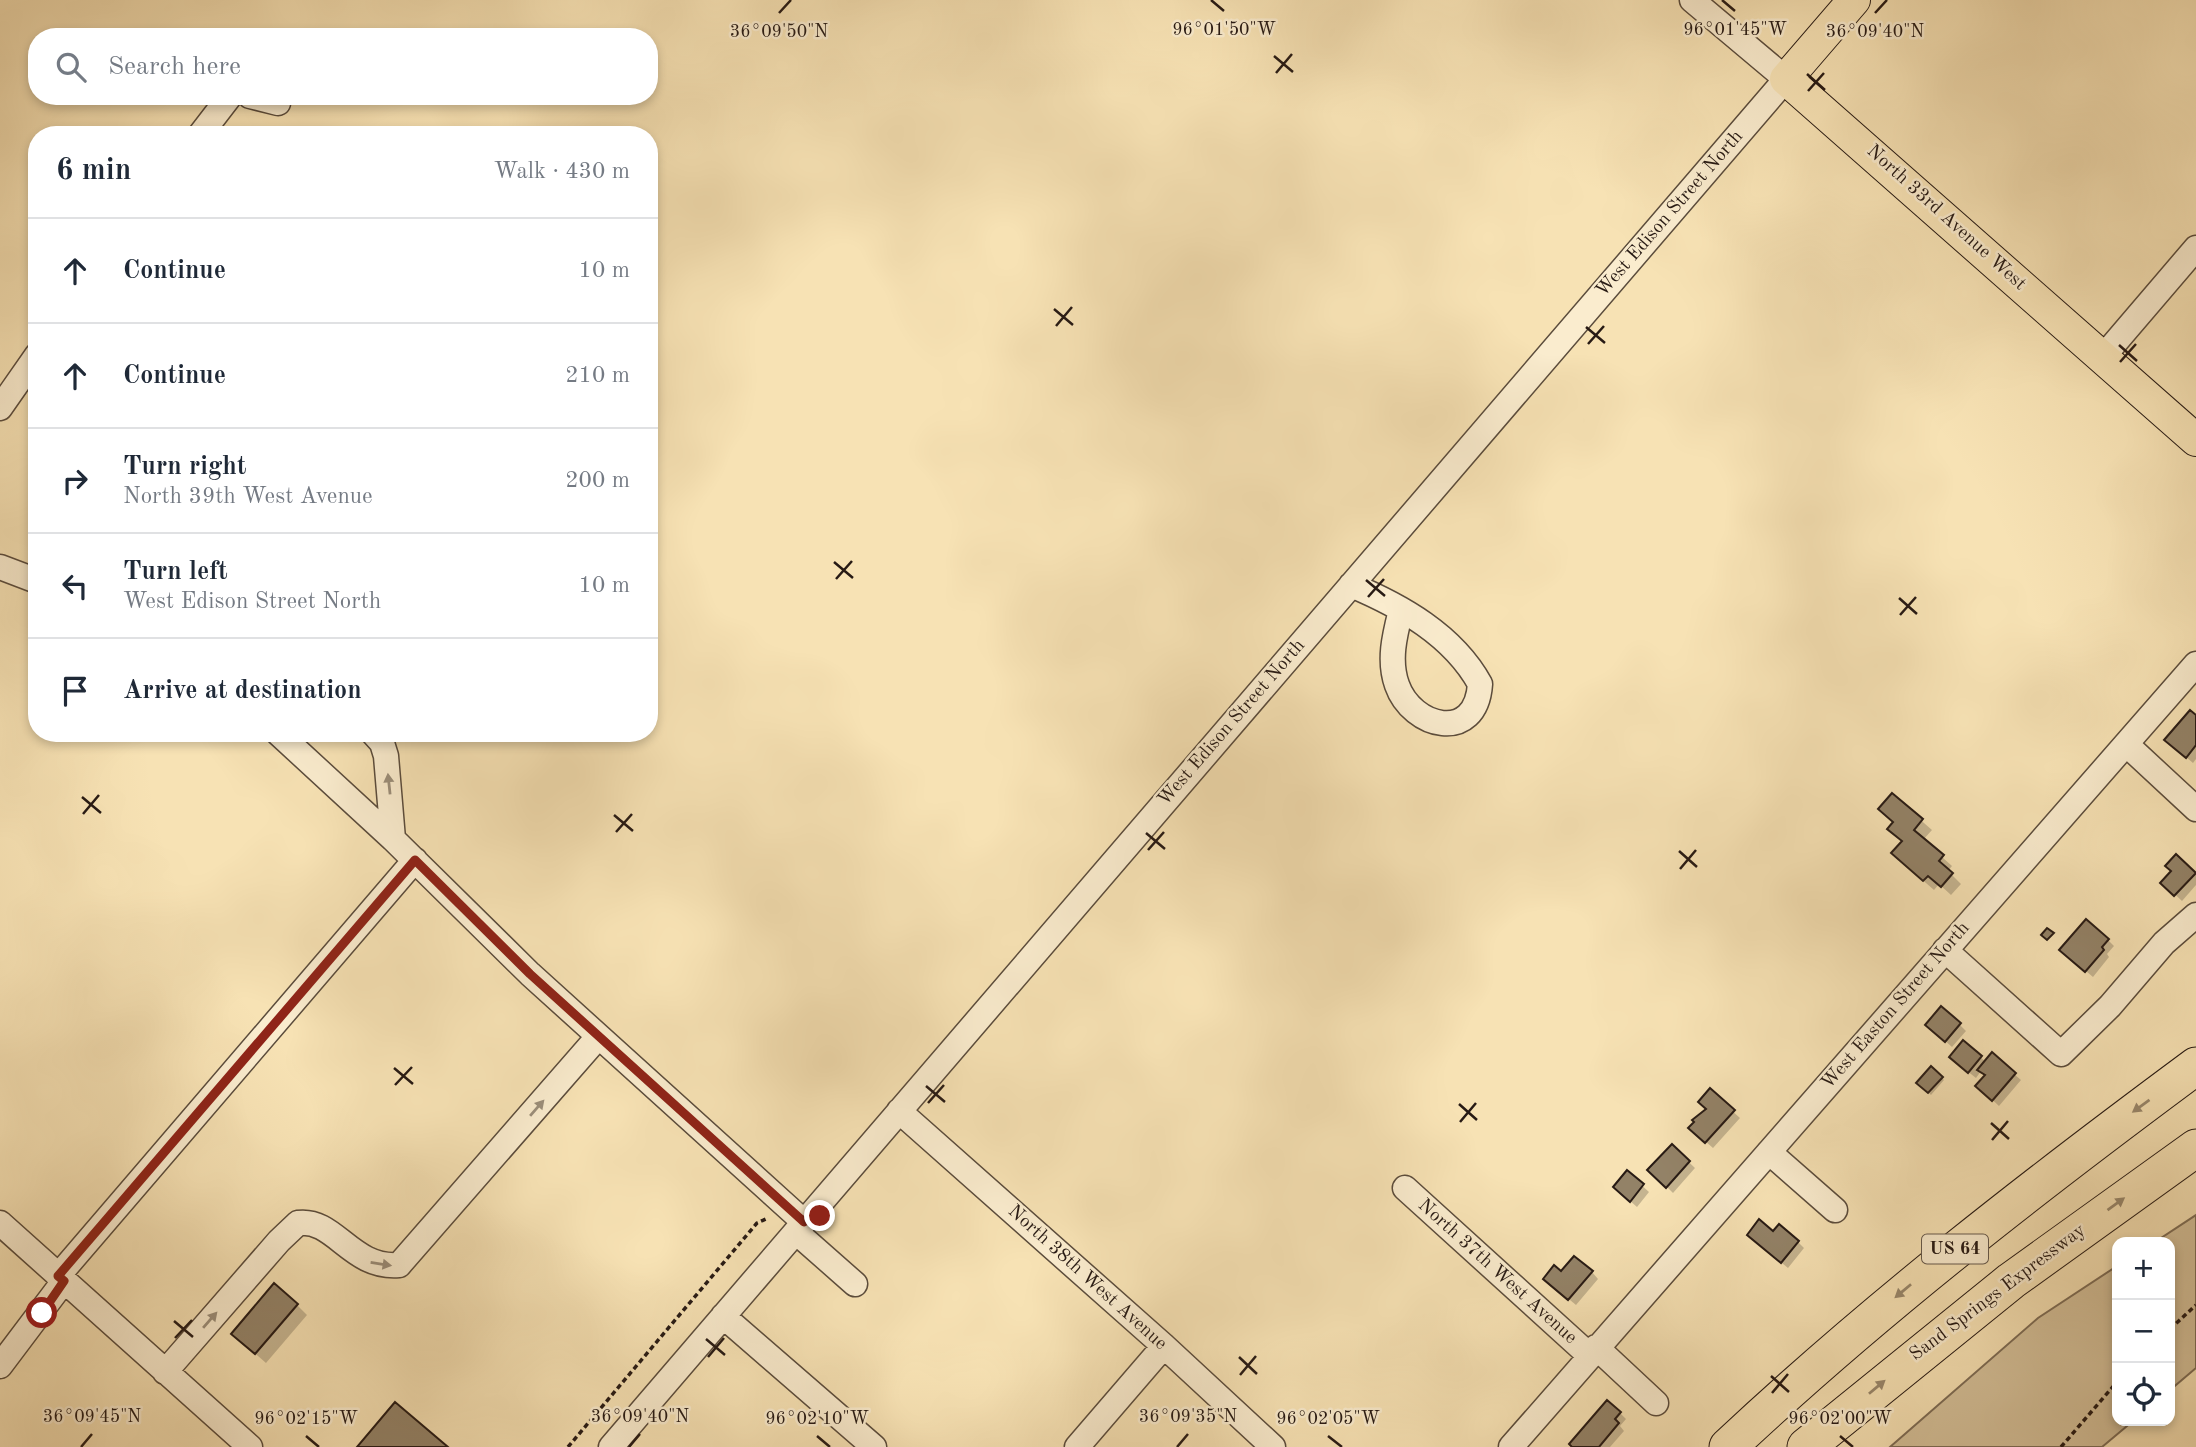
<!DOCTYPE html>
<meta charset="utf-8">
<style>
body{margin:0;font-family:"Old Standard TT",serif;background:#f6f6f7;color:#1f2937}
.controls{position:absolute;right:21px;bottom:21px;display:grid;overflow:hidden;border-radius:14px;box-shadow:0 4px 10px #0003}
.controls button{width:63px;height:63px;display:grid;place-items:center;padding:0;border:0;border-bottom:2px solid #e0e1e3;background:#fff;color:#1f2937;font:35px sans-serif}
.stop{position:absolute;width:21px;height:21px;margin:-16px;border:5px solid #8f2418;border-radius:50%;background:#fff}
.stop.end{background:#8f2418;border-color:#fff;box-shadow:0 2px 7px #0008}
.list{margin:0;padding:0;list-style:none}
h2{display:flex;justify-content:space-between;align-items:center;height:91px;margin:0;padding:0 28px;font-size:30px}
h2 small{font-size:23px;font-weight:400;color:#747a83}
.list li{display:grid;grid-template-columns:46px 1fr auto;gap:21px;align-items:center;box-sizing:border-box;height:105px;padding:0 28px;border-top:2px solid #e0e1e3}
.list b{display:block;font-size:26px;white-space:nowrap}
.list p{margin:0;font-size:23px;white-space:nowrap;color:#747a83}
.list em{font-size:23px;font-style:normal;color:#747a83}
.icon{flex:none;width:38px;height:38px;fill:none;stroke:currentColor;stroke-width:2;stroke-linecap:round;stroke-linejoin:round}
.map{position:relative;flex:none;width:2196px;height:1447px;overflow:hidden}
.search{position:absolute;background:#fff;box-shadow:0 4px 10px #0003;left:28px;top:28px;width:630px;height:77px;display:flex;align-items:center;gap:18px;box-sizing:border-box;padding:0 24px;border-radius:28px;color:#747a83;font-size:26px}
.panel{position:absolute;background:#fff;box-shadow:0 4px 10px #0003;left:28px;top:126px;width:630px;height:616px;border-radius:28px}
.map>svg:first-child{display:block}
.green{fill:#d4c099;stroke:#7e6d56;stroke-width:2}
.shadow{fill:#0003}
.building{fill:#938267;stroke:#271a14;stroke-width:2}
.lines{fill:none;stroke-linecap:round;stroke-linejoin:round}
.minor-casing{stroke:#5b4c3c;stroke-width:27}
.major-casing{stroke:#271a14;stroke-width:34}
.highway-casing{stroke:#271a14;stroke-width:39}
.path{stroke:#271a14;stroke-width:3.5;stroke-dasharray:5 3.5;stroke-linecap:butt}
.minor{stroke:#faecce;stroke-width:24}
.major{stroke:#f7e2b4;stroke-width:32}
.highway{stroke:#f7e2b4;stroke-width:37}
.oneway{fill:#9b8e7a}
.oneway2{fill:#99886c}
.route{stroke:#8f2418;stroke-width:9}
.ticks{fill:none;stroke:#271a14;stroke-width:2.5}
.labels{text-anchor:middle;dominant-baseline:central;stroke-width:5;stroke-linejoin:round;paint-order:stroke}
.shield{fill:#faecce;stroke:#66594c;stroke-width:2}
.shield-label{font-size:18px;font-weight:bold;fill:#271a14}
.street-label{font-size:19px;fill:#271a14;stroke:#faecce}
.ticks-label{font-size:18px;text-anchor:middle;fill:#271a14;stroke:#faecce;stroke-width:5;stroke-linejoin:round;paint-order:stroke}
</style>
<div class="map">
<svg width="2196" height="1447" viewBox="0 0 2196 1447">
<rect width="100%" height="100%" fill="#f7e2b4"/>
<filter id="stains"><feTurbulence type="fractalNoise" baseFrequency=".00286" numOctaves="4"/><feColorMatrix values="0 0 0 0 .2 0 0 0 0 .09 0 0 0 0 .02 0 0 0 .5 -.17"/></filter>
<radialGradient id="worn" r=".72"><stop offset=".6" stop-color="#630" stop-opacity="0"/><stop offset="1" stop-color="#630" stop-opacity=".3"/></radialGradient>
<!-- green -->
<path class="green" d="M2196 1215V1368L2170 1390V1242H2155Z
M2117 1266V1421H2133L2102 1447H1890L2038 1318Z"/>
<!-- shadow -->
<path class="shadow" d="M2196 717V759L2193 763 2173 746Z
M1892 795 1932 830 1923 840 1952 866 1948 871 1961 884 1951 895 1939 884 1934 890 1903 863V842L1889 829 1894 822Z
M2176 856 2196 874V885L2182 901 2163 883 2173 871Z
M2108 940 2114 946 2107 954 2109 957 2093 977 2068 956Z
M1960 1025 1966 1031 1952 1047 1934 1031Z
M1963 1042 1986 1062 1992 1055 2021 1080 1999 1106 1984 1092 1986 1076 1981 1071 1976 1078 1957 1063Z
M1932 1069 1944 1080 1931 1095 1919 1083Z
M1710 1091 1740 1118 1713 1148 1697 1134 1696 1122 1708 1110Z
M1672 1146 1695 1168 1673 1193 1650 1170Z
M1627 1172 1649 1192 1637 1207 1621 1193Z
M1774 1234 1798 1242 1804 1248 1788 1268 1755 1241Z
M1592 1272 1598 1279 1576 1305 1552 1285 1561 1274Z
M297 1305 307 1315 266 1363 243 1343Z
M1620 1413 1626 1419 1620 1426 1624 1431 1610 1447H1574Z"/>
<!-- building -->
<path class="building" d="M2190 710 2196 715V745L2186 758 2164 740Z
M1892 793 1923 819 1914 830 1944 855 1939 861 1953 873 1941 887 1928 876 1923 881 1891 853 1902 841 1887 829 1893 822 1878 809Z
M2176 854 2196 873 2174 896 2160 883 2171 871 2165 866Z
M2086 919 2109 939 2102 947 2104 950 2085 972 2059 950Z
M2047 928 2054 933 2047 940 2041 935Z
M1941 1006 1961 1023 1945 1042 1925 1025Z
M1963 1040 1982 1056 1968 1073 1949 1057Z
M1992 1052 2016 1073 1992 1101 1975 1086 1985 1075 1977 1070Z
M1931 1066 1943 1077 1928 1093 1916 1083Z
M1710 1088 1735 1110 1705 1143 1688 1128 1694 1122 1692 1120 1706 1109 1698 1102Z
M1672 1144 1690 1161 1666 1188 1647 1170Z
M1627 1170 1644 1184 1630 1202 1613 1187Z
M1759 1219 1773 1231 1779 1224 1799 1241 1781 1263 1747 1235Z
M1574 1256 1593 1271 1568 1300 1543 1279 1554 1265 1561 1271Z
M274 1283 298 1304 255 1354 231 1334Z
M1607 1400 1621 1412 1615 1419 1619 1423 1599 1447H1572L1569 1444Z
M395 1402 448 1447H357Z"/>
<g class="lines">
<!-- minor casing -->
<g class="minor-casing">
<path id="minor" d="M250 96 278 103
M200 135 230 96
M2102 358 2196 248
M0 408 37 355
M0 567 37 581
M1351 585C1401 606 1453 635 1480 684 1476 744 1412 728 1397 685 1388 660 1395 634 1401 610
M278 733 393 839 530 974 804 1222
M373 733 382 743 386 756 393 839
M2126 744 2196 809
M1945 950 2061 1054 2110 1006 2164 943 2196 915
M899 1111 1164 1346 1273 1447
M1769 1152 1835 1210
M1405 1188 1589 1355
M0 1223 250 1447
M796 1232 855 1284
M58 1276 415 860
M723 1316 874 1447
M1596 1347 1656 1403
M0 1366 64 1281
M165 1372 279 1241 298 1223C335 1218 351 1269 399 1265L598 1037
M611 1447 1786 79 1692 0
M1077 1447 1164 1346
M1511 1447 2196 664"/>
</g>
<!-- major casing -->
<g class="major-casing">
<path id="major" d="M1854 0 1786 79 2196 440"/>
</g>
<!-- highway casing -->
<g class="highway-casing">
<path id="highway" d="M1728 1447C1875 1309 2034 1186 2196 1066
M1806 1447 2011 1281 2196 1148"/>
</g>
<!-- path -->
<path class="path" d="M2170 1329 2196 1305
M568 1447 757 1223 768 1218
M2061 1447 2117 1382"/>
<!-- minor -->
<use href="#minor" class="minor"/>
<!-- major -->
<use href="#major" class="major"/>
<!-- highway -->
<use href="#highway" class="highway"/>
</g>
<!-- one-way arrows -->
<defs><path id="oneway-solid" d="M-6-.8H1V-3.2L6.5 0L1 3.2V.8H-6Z" transform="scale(1.75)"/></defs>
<g class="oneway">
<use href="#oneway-solid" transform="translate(389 784) rotate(-96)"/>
<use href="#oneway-solid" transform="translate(537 1108) rotate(-49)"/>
<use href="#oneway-solid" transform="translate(381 1264) rotate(9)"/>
<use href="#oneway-solid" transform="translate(210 1320) rotate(-49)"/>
</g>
<g class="oneway2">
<use href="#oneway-solid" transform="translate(2141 1106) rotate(144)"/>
<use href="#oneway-solid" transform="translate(2116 1204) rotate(-36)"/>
<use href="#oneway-solid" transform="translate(1903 1291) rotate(140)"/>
<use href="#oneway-solid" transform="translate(1877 1387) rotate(-40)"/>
</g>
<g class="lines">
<!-- route -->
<path class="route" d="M42 1313 64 1281 58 1276 415 860 530 974 804 1222 818 1206 824 1212 820 1216"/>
</g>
<!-- ticks -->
<path class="ticks" d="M1211 0 1224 11M1722 0 1735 11M779 13 791 0M1875 13 1887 0M1274 56 1293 72M1276 73 1292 54M1807 74 1825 90M1808 91 1824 73M1054 309 1073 325M1056 326 1072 307M1586 327 1605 343M1588 344 1604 326M2119 345 2137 361M2120 362 2136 344M834 562 853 578M836 579 852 561M1366 580 1385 596M1368 597 1384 579M1899 598 1917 614M1900 615 1916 597M82 797 101 813M83 814 99 795M614 815 633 831M616 832 632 814M1146 833 1165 849M1148 850 1164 832M1679 851 1697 867M1680 869 1696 850M394 1068 413 1084M395 1085 412 1067M926 1086 945 1102M928 1103 944 1085M1459 1104 1477 1120M1460 1122 1476 1103M1991 1123 2009 1139M1992 1140 2008 1121M174 1321 193 1337M175 1338 192 1320M706 1339 725 1355M708 1357 724 1338M1239 1357 1257 1374M1240 1375 1256 1356M1771 1376 1789 1392M1772 1393 1788 1374M306 1436 319 1447M817 1436 830 1447M1328 1436 1342 1447M1840 1436 1853 1447M81 1447 92 1434M629 1447 640 1434M1177 1447 1188 1434"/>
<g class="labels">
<!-- shield labels -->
<rect class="shield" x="1922" y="1234.5" width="66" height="29" rx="5"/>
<g class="shield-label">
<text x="1955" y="1249">US 64</text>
</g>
<!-- street labels -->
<g class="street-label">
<text transform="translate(1670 214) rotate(-49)">West Edison Street North</text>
<text transform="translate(1946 218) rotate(42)">North 33rd Avenue West</text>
<text transform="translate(1232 723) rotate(-49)">West Edison Street North</text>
<text transform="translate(1896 1006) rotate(-49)">West Easton Street North</text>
<text transform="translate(1497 1272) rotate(42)">North 37th West Avenue</text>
<text transform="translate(1087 1278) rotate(42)">North 38th West Avenue</text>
<text transform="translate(1998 1293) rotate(-37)">Sand Springs Expressway</text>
</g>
</g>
<g class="ticks-label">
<text x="1224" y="35">96°01'50"W</text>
<text x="1735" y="35">96°01'45"W</text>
<text x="779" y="37">36°09'50"N</text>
<text x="1875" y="37">36°09'40"N</text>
<text x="92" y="1422">36°09'45"N</text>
<text x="640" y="1422">36°09'40"N</text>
<text x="1188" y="1422">36°09'35"N</text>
<text x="306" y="1424">96°02'15"W</text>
<text x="817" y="1424">96°02'10"W</text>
<text x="1328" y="1424">96°02'05"W</text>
<text x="1840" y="1424">96°02'00"W</text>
</g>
<rect width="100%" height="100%" filter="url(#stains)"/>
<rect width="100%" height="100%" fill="url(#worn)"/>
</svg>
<div class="controls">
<button>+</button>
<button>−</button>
<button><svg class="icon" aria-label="locate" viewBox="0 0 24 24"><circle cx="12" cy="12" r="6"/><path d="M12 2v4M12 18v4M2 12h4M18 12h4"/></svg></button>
</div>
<div class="stop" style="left:42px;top:1313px"></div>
<div class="stop end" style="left:820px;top:1216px"></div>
<div class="search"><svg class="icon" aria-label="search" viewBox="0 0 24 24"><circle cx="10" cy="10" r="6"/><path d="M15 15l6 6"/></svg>Search here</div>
<section class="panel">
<h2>6 min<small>Walk · 430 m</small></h2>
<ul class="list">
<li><svg class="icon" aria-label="ahead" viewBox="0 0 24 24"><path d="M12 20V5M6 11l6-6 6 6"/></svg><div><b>Continue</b></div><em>10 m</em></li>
<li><svg class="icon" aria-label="ahead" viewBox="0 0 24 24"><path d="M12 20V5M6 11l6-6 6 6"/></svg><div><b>Continue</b></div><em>210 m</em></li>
<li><svg class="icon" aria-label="right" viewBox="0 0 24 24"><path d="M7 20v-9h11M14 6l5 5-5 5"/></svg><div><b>Turn right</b><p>North 39th West Avenue</p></div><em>200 m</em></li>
<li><svg class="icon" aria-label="left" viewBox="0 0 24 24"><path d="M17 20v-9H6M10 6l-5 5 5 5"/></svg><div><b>Turn left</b><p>West Edison Street North</p></div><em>10 m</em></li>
<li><svg class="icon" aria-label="arrive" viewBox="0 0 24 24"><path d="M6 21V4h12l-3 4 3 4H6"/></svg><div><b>Arrive at destination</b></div></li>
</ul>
</section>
</div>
